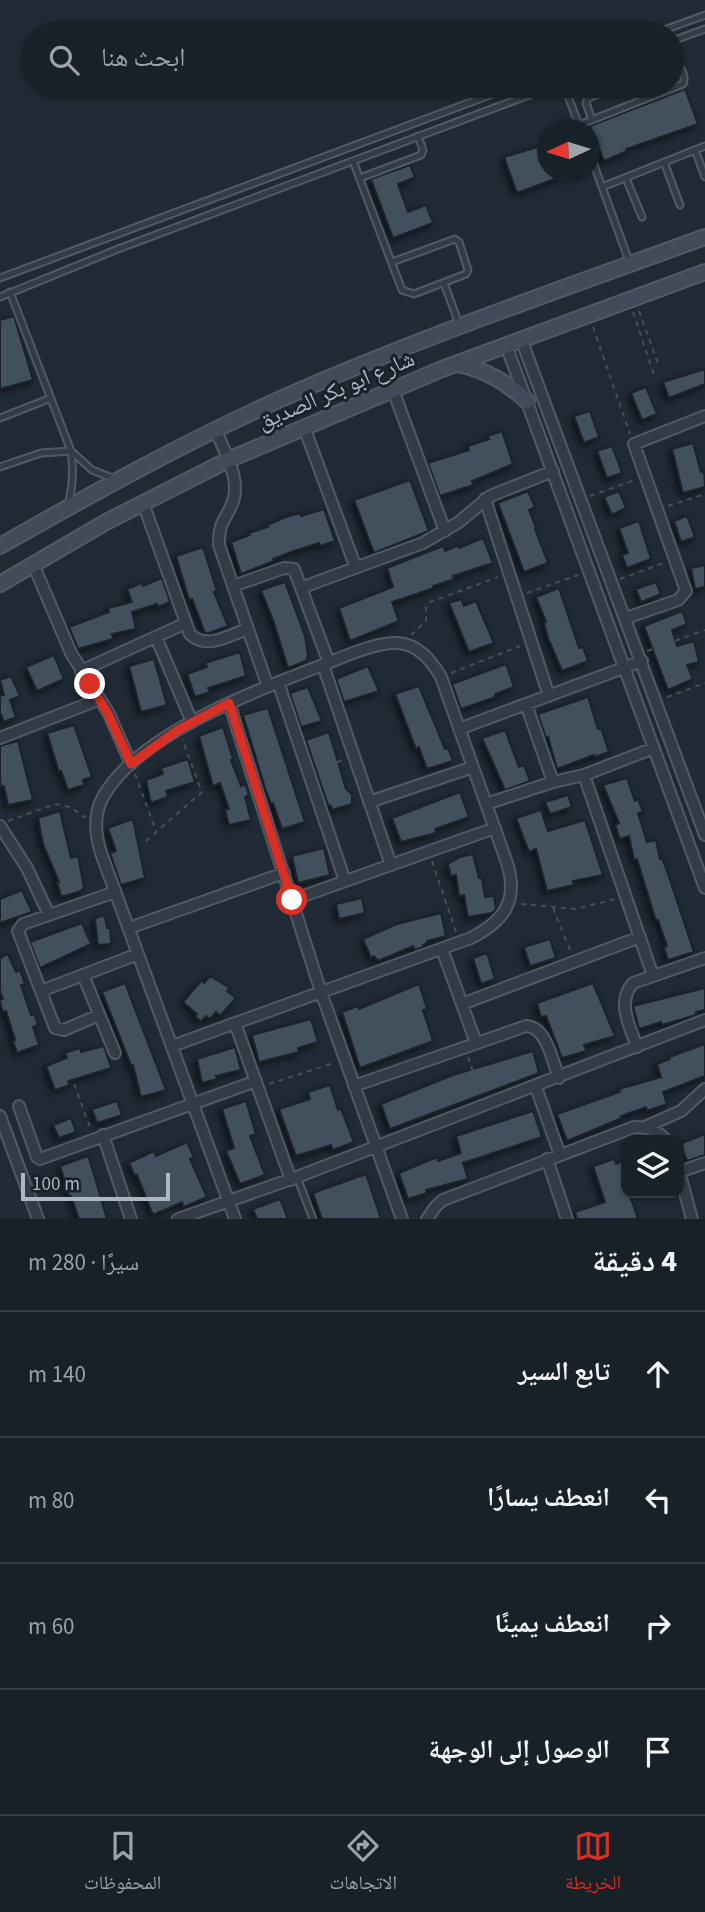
<!DOCTYPE html>
<html lang="ar">
<meta charset="utf-8">
<style>
body{margin:0;font-family:"Source Sans 3","Noto Naskh Arabic",sans-serif;background:#212830;color:#f1f3f6;direction:rtl}
.controls{position:absolute;right:21px;bottom:21px;display:grid;overflow:hidden;border-radius:14px;box-shadow:0 2px 5px #0004}
.controls button{width:63px;height:63px;display:grid;place-items:center;padding:0;border:0;border-bottom:2px solid #363e45;background:#182028;color:#f1f3f6;font:35px sans-serif}
.compass{position:absolute;left:537px;top:119px;width:63px;height:63px;border-radius:50%;background:#182028;box-shadow:0 2px 5px #0004;rotate:266deg}
.scale{position:absolute;left:21px;bottom:18px;width:149px;box-sizing:border-box;padding-left:7px;border:4px solid #adb6c3;border-top:0;font-size:19px;line-height:24px;white-space:nowrap;color:#adb6c3;-webkit-text-stroke:5px #19212a;paint-order:stroke}
.stop{position:absolute;width:21px;height:21px;margin:-16px;border:5px solid #d93025;border-radius:50%;background:#fff}
.stop.end{background:#d93025;border-color:#fff;box-shadow:0 2px 7px #0008}
.list{margin:0;padding:0;list-style:none}
h2{display:flex;justify-content:space-between;align-items:center;height:91px;margin:0;padding:0 28px;font-size:30px}
h2 small{font-size:23px;font-weight:400;color:#9fa3a8}
.list li{display:grid;grid-template-columns:46px 1fr auto;gap:21px;align-items:center;box-sizing:border-box;height:126px;padding:0 28px;border-top:2px solid #363e45}
.list b{display:block;font-size:26px;white-space:nowrap}
.list em{font-size:23px;font-style:normal;color:#9fa3a8}
.icon{flex:none;width:38px;height:38px;fill:none;stroke:currentColor;stroke-width:2;stroke-linecap:round;stroke-linejoin:round}
.map{position:relative;flex:none;width:705px;height:1219px;overflow:hidden;direction:ltr}
.search{position:absolute;background:#182028;box-shadow:0 2px 5px #0004;left:21px;right:21px;top:21px;height:77px;display:flex;align-items:center;gap:18px;box-sizing:border-box;padding:0 24px;border-radius:38px;color:#9fa3a8;font-size:26px}
.sheet{height:595px;background:#182028}
nav{display:flex;justify-content:space-around;align-items:center;box-sizing:border-box;height:98px;border-top:2px solid #363e45;background:#182028;font-size:19px;color:#9fa3a8}
nav a{display:grid;justify-items:center;gap:4px}
nav .on{color:#d93025}
.map>svg:first-child{display:block}
.building{fill:#434f5d;stroke:#1b232c;stroke-width:2;filter:url(#shadow)}
.lines{fill:none;stroke-linecap:round;stroke-linejoin:round}
.lane-casing{stroke:#515964;stroke-width:9}
.street-casing{stroke:#515964;stroke-width:14}
.secondary-casing{stroke:#515964;stroke-width:18}
.path{stroke:#3f5254;stroke-width:2;stroke-dasharray:5 5;stroke-linecap:butt}
.lane{stroke:#333c46;stroke-width:5}
.street{stroke:#333c46;stroke-width:10}
.secondary{stroke:#414b59;stroke-width:14}
.route{stroke:#d93025;stroke-width:9}
.labels{text-anchor:middle;dominant-baseline:central;stroke-width:6;stroke-linejoin:round;paint-order:stroke}
.street-label{font-size:23px;fill:#adb6c3;stroke:#19212a}
</style>
<div class="map">
<svg width="705" height="1219" viewBox="0 0 705 1219">
<defs>
<filter id="shadow"><feDropShadow dx="-3" dy="3" stdDeviation="3.5" flood-color="#0009"/></filter>
</defs>
<rect width="100%" height="100%" fill="#202a35"/>
<!-- building -->
<path class="building" d="M685 89 698 124 626 149 627 151 604 161 590 126Z
M548 144V172H573L517 193 504 157Z
M410 165 415 177 398 184 408 212 426 205 433 223 393 238 371 179Z
M14 316 33 380 0 389V320Z
M705 369V384L669 398 663 382Z
M646 387 657 414 642 420 631 393Z
M590 411 599 437 584 443 574 416Z
M502 431 513 464 472 481 473 485 440 496 428 463 469 450 468 446 489 439 488 436Z
M693 443 701 472 704 471 705 487 683 493 672 449Z
M612 446 622 473 607 478 597 451Z
M410 480 429 531 374 553 354 500Z
M528 491 535 507 529 510 536 528 535 529 548 563 524 572 498 503Z
M619 491 626 508 612 515 604 497Z
M324 509 335 541 320 546 319 543 291 552 273 559 274 561 241 574 231 542 250 535 249 533 268 527 267 525 286 517 300 513 301 516Z
M687 516 695 537 681 542 674 521Z
M639 521 651 559 627 568 622 555 628 553 619 528Z
M483 538 493 563 453 576 454 579 433 586 434 588 392 602 399 621 350 641 339 608 393 587 387 568 443 546 445 551 459 545V548Z
M203 547 217 591 214 592 228 626 209 633H205L192 599 189 600 176 556Z
M705 565V587L695 589 691 568Z
M162 578 170 602 158 607 157 604 132 612 136 629 112 634 113 639 78 649 69 627 109 612 108 608 132 602 127 589 142 583 143 586Z
M285 582 305 636 308 655 306 661 288 668 274 623 261 590Z
M656 582 661 594 641 602 636 589Z
M559 588 579 648 583 647 588 661 562 671 548 638 544 623 546 622 536 597Z
M461 599 464 606 476 601 494 643 469 652 449 603Z
M682 611 687 624 672 630 677 646 694 641 699 662 687 665 693 679 668 690 644 626Z
M240 652 246 676 208 688 210 692 195 697 187 674 207 667 205 663Z
M54 655 64 679 37 691 26 667Z
M154 659 167 705 141 712 129 666Z
M506 664 514 687 495 694 496 697 461 709 452 684Z
M368 666 379 691 344 702 336 679Z
M11 676 20 696 10 700 16 717 4 722 0 712V696L4 695 0 680Z
M419 686 445 749 448 748 453 761 427 769 419 747 416 749 395 694Z
M308 687 322 721 301 727 290 693Z
M588 697 598 729 601 728 609 752 595 757 594 755 557 769 548 737 546 738 538 714Z
M268 708 305 822 282 829 273 803 271 804 265 788 243 715Z
M74 725 92 777 83 780 84 785 68 790 61 771 59 772 47 733Z
M223 727 233 759 231 760 241 786 245 784 249 795 245 797 251 820 229 825 225 810 229 809 220 783 213 786 199 736Z
M505 730 519 767 524 765 530 781 505 790 482 738Z
M329 732 346 789 352 794V804L332 810 331 806 328 805 306 740Z
M18 741 33 800 8 805 4 786 1 787 0 780V746Z
M188 759 195 782 166 791 168 797 151 803 146 780 163 774 161 768Z
M627 778 635 801 638 799 643 812 638 813 647 842 656 840 660 859 662 858 669 877 694 952 668 960 664 947 667 946 658 920 656 921 637 859 634 860 629 836 620 839 615 825 619 823 603 785Z
M460 792 469 817 435 829 436 833 401 842 392 818Z
M568 795 572 807 550 814 545 802Z
M541 810 548 831 585 820 603 875 573 881 574 885 547 891 536 849 529 852 516 818Z
M60 811 71 858 78 856 84 887 81 891 65 896H61L57 882H59L43 844 38 818Z
M133 819 145 878 121 885 110 853 116 851 108 828Z
M324 848 330 875 298 883 292 856Z
M473 854 479 878H482L485 897 494 896 496 909 492 913 468 917 464 895 459 896 456 875 451 876 448 864 460 857Z
M22 890 32 912 0 923V899Z
M362 898 365 913 339 919 336 904Z
M441 913 446 936 427 941V943L423 945V947L415 950 413 946 378 961 374 956 371 958 363 939 397 924Z
M105 916 107 928H110L111 944 98 945 95 920 97 917Z
M82 923 91 944 40 968 30 942Z
M550 939 556 958 530 966 524 947Z
M487 953 495 979 481 984 473 958Z
M8 954 16 972 20 970 25 984 21 985 31 1015 34 1014 38 1025 33 1027 39 1045 17 1053 13 1041 15 1040 6 1011 3 1012 0 1002V1000L3 999 0 991V958Z
M210 976 230 988 227 991 236 998 220 1016 216 1012 210 1019 206 1016 201 1022 195 1016 197 1014 183 1002 202 980 204 983Z
M125 983 166 1090 141 1097 133 1065H131L102 992Z
M593 983 615 1036 584 1045 586 1051 562 1058 546 1016 541 1017 537 1003Z
M419 984 427 1009 423 1010 433 1041 360 1068 342 1012 358 1006 359 1009Z
M705 988V1010L696 1012V1015L662 1025 661 1022 639 1029 633 1006Z
M311 1019 318 1042 298 1048 299 1052 259 1062 252 1035Z
M705 1044V1076L663 1092 667 1104 647 1111 646 1107 621 1116 622 1118 567 1141 557 1114 620 1092 619 1089 661 1077 657 1064 670 1059 669 1057Z
M104 1046 111 1068 68 1081 70 1085 55 1090 46 1066 67 1058 65 1053 80 1048 81 1052Z
M235 1047 241 1070 216 1076 217 1079 202 1083 197 1059Z
M533 1051 539 1073 390 1129 381 1104 453 1075Z
M330 1085 338 1110 341 1109 354 1142 333 1150 331 1145 296 1156 279 1109 310 1099 308 1092Z
M117 1101 122 1115 97 1123 92 1109Z
M246 1101 256 1134 250 1136 265 1175 240 1184 226 1151 234 1148 222 1109Z
M533 1111 542 1137 463 1163 468 1179 426 1190 427 1193 408 1199 399 1173 437 1157 438 1161 461 1153 456 1136Z
M71 1118 76 1132 59 1138 53 1125Z
M705 1134V1155L687 1161 680 1144Z
M187 1142 194 1157 190 1159 207 1197 184 1207 182 1202 153 1215 137 1175 135 1176 129 1163 154 1151 156 1156Z
M88 1156 96 1181 107 1219H79L71 1196H69L60 1166Z
M614 1159 616 1164 626 1160V1193H629L638 1219H577L575 1212 605 1202 593 1166Z
M366 1174 381 1219H322L313 1193Z
M280 1199 288 1219H257L253 1209Z"/>
<g class="lines">
<!-- lane casing -->
<g class="lane-casing">
<path id="lane" d="M656 33 705 15
M672 41 705 29
M564 86 581 130
M592 120 586 103 588 98 619 86
M579 125 683 84C686 78 682 68 677 65L672 66
M695 150 705 177
M590 154 629 261
M353 161 402 290 414 294 466 274 468 270 459 242 455 239 392 262
M664 162 680 205
M360 178 421 155 423 150 418 136
M626 178 642 217
M602 187 705 146
M0 278 514 86
M444 283 459 324
M10 292 71 451C74 470 73 486 68 505
M0 297 118 249 553 86
M0 418 51 398
M0 467 41 453 71 451 92 470 115 479
M297 1177 313 1219"/>
</g>
<!-- street casing -->
<g class="street-casing">
<path id="street" d="M521 339 705 835
M506 345 705 888
M393 390 445 531
M304 427 356 568
M216 431C225 453 242 480 232 504 224 523 219 521 219 545L268 687
M485 499 549 696
M143 503 190 634C206 650 228 636 247 629
M33 564 71 653 109 714 131 764
M233 586 284 568 294 569 329 663
M303 587 423 543 459 522 490 496 553 471
M626 618 678 600 686 591 634 444 705 416
M156 637 192 722
M323 665 391 865
M81 671 186 623
M278 682 345 881
M229 703 321 992 402 1219
M526 704 553 782
M459 729 642 661
M0 738 100 699
M584 775 653 976
M369 802 473 767
M486 804 553 782 584 775 654 748
M0 826 27 868 49 915
M292 900 495 828
M129 928 284 873
M442 949 476 1043
M83 975 115 1053
M41 991 138 954
M462 1004 640 937
M99 1015 64 1030 55 1028 18 931 23 924 115 892
M235 1023 291 1180
M172 1046 471 938C504 921 519 901 507 863L441 677C431 660 418 644 397 643 375 642 341 658 320 666 255 691 138 734 103 797 93 815 95 834 101 853L235 1219
M637 1047C630 1026 616 1002 633 983L705 958
M354 1086 526 1026C547 1027 552 1060 559 1078
M536 1087 560 1155
M19 1106 37 1157 40 1159 256 1081
M0 1116 38 1219
M645 1127 681 1111 705 1089
M103 1135 131 1219
M547 1159 567 1219
M679 1171 692 1219
M679 1172 705 1163
M178 1219 297 1177 705 1020
M427 1219 436 1206 443 1200 634 1127C647 1127 657 1130 666 1140"/>
</g>
<!-- secondary casing -->
<g class="secondary-casing">
<path id="secondary" d="M458 364C486 370 506 382 527 401
M0 546C95 492 192 438 292 394 427 335 567 287 705 237
M0 584 106 522 228 460 442 369 705 272"/>
</g>
<!-- path -->
<path class="path" d="M639 311 659 366
M633 312 654 375
M593 327 630 434
M590 496 635 480
M668 506 705 494
M620 579 664 563
M527 593 578 575
M411 635 426 621V607L430 602 498 577
M647 651 705 630
M451 673 520 646
M667 697 705 683
M318 769 343 760
M135 774 156 831
M8 821 55 804 70 807 86 818
M146 841 202 792 182 739
M432 861 456 932
M521 904 576 909 615 899
M553 908 571 952
M468 1057 481 1095
M74 1084 91 1130
M269 1084 334 1063"/>
<!-- lane -->
<use href="#lane" class="lane"/>
<!-- street -->
<use href="#street" class="street"/>
<!-- secondary -->
<use href="#secondary" class="secondary"/>
</g>
<g class="lines">
<!-- route -->
<path class="route" d="M90 684 108 714 131 764 178 730 229 703 292 900"/>
</g>
<g class="labels">
<!-- street labels -->
<g class="street-label">
<text transform="translate(336 390) rotate(-23)">شارع ابو بكر الصديق</text>
</g>
</g>
</svg>
<div class="controls">
<button><svg class="icon" aria-label="layers" viewBox="0 0 24 24"><path d="M12 4l9 5-9 5-9-5zM3 14l9 5 9-5"/></svg></button>
</div>
<svg class="compass" viewBox="-18 -18 36 36"><path d="M0-13l5 13h-10z" fill="#e53935"/><path d="M0 13l5-13h-10z" fill="#9fa3a8"/></svg>
<div class="scale">100 m</div>
<div class="stop" style="left:292px;top:900px"></div>
<div class="stop end" style="left:90px;top:684px"></div>
<div class="search"><svg class="icon" aria-label="search" viewBox="0 0 24 24"><circle cx="10" cy="10" r="6"/><path d="M15 15l6 6"/></svg>ابحث هنا</div>
</div>
<section class="sheet">
<h2>4 دقيقة<small>سيرًا · 280 m</small></h2>
<ul class="list">
<li><svg class="icon" aria-label="ahead" viewBox="0 0 24 24"><path d="M12 20V5M6 11l6-6 6 6"/></svg><div><b>تابع السير</b></div><em>140 m</em></li>
<li><svg class="icon" aria-label="left" viewBox="0 0 24 24"><path d="M17 20v-9H6M10 6l-5 5 5 5"/></svg><div><b>انعطف يسارًا</b></div><em>80 m</em></li>
<li><svg class="icon" aria-label="right" viewBox="0 0 24 24"><path d="M7 20v-9h11M14 6l5 5-5 5"/></svg><div><b>انعطف يمينًا</b></div><em>60 m</em></li>
<li><svg class="icon" aria-label="arrive" viewBox="0 0 24 24"><path d="M6 21V4h12l-3 4 3 4H6"/></svg><div><b>الوصول إلى الوجهة</b></div></li>
</ul>
</section>
<nav>
<a class="on"><svg class="icon" aria-label="map" viewBox="0 0 24 24"><path d="M3 6l6-2 6 2 6-2v14l-6 2-6-2-6 2zM9 4v14M15 6v14"/></svg>الخريطة</a>
<a><svg class="icon" aria-label="directions" viewBox="0 0 24 24"><path d="M12 3l9 9-9 9-9-9zM9 14v-3h6M13 9l2 2-2 2"/></svg>الاتجاهات</a>
<a><svg class="icon" aria-label="saved" viewBox="0 0 24 24"><path d="M7 4h10v16l-5-4-5 4z"/></svg>المحفوظات</a>
</nav>
